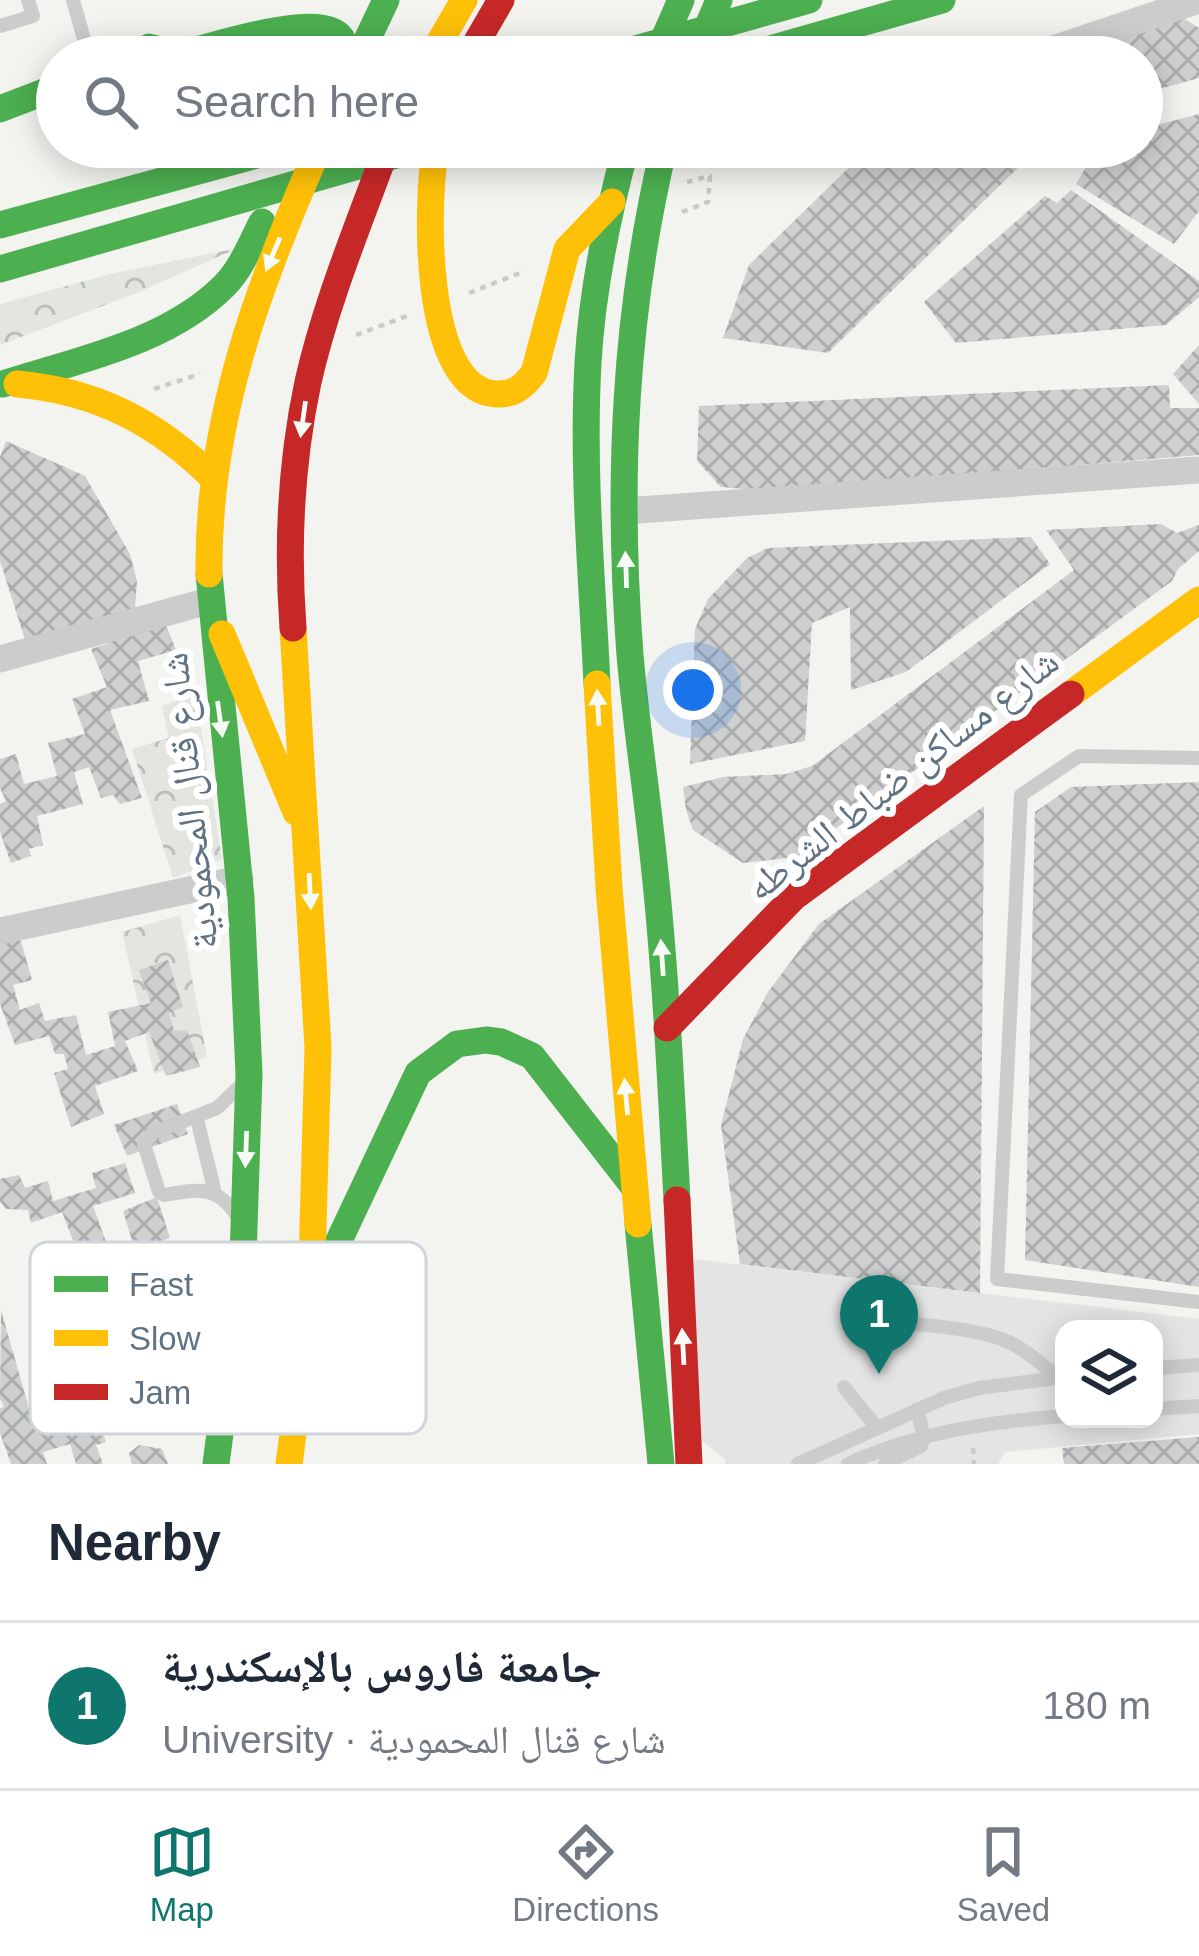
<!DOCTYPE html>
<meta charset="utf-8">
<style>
body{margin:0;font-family:Arial,"Noto Naskh Arabic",sans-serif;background:#f6f6f7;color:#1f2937}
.controls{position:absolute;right:36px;bottom:36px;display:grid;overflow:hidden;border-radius:24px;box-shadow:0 6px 30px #0003}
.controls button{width:108px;height:108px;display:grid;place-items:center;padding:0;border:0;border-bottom:3px solid #e0e1e3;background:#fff;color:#1f2937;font:60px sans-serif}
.you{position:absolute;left:693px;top:690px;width:42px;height:42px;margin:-30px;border:9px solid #fff;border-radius:50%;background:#1a73e8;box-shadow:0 0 0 18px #1a73e833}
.badge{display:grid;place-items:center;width:78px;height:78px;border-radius:50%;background:#0f766e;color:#fff;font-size:39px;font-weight:700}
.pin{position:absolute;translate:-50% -99px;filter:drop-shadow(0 3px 6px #0008)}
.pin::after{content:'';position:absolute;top:63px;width:42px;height:36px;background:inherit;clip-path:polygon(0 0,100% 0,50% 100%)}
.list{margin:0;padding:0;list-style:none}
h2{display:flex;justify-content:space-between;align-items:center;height:156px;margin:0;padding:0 48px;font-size:51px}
h2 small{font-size:39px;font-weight:400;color:#747a83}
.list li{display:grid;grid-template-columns:78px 1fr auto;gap:36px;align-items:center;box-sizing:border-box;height:168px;padding:0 48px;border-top:3px solid #e0e1e3}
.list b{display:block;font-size:45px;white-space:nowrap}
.list p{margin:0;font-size:39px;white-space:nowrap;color:#747a83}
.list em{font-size:39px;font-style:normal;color:#747a83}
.icon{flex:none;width:66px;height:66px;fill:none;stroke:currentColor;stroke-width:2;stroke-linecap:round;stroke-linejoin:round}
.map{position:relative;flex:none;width:1199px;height:1464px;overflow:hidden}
.search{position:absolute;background:#fff;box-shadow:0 6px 30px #0003;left:36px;right:36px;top:36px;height:132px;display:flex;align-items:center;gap:30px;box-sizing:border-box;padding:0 42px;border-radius:66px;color:#747a83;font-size:45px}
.sheet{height:324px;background:#fff}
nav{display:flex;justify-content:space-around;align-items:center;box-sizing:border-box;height:168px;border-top:3px solid #e0e1e3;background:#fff;font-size:33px;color:#747a83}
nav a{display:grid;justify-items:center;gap:6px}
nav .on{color:#0f766e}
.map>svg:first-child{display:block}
.built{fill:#e3e4e3;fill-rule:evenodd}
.forest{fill:url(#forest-crowns)}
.building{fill:url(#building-cross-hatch)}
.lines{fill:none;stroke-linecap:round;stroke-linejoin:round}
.path{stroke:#c9caca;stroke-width:4.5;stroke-dasharray:6 6;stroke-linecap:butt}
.lane{stroke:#cbcdcd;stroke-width:14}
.street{stroke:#cbcdcd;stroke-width:27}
.fast{stroke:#4caf50;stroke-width:27}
.slow{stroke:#ffc107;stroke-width:27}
.jam{stroke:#c62828;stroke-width:27}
.oneway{fill:#f6fbf6}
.labels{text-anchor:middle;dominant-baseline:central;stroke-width:12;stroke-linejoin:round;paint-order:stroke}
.street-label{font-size:39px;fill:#607383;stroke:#fff}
.key{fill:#fff;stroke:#cfd5da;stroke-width:3}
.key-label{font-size:33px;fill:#607383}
</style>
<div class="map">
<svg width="1199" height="1464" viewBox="0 0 1199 1464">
<defs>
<pattern id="forest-crowns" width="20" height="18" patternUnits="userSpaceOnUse" patternTransform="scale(3)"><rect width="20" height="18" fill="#e2e6de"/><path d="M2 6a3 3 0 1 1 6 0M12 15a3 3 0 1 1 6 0" fill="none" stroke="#bbbfb9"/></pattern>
<pattern id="building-cross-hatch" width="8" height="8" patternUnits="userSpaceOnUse" patternTransform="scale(3)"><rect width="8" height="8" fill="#cecfcf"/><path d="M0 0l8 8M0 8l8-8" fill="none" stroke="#abacad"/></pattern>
</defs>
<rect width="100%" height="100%" fill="#f3f3f0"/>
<!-- built -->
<path class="built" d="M684 1258 1199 1319V1434L1005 1452 998 1464H725V1459L698 1438ZM1064 1329H1154V1419H1064Z"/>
<!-- forest -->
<path class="forest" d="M238 248 139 292 0 345V304L114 273Z
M195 693 222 859 173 878 132 749 169 738 162 706Z
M180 915 207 1057 154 1074 122 932Z"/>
<!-- building -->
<path class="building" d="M1172 11 1199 28V78L1142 94V57H1047Z
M1199 114V211L1174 244 1076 184 1098 147H1142V129Z
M870 147H1000L1026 160 828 353 723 338 749 265Z
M1071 190 1199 281V297L1166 325 956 343 924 302 1045 196 1057 203Z
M1199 345V404L1173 374Z
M1169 385 1170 408H1199V455L770 491 721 487 697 461 699 406Z
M6 441 85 476 130 554 137 581 135 608 26 643 0 561V457Z
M1161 524 1177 533 1199 525V551L1178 569 1172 581 797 857 743 863 693 830 686 810 683 787 723 777 786 774 812 766 1074 570 1046 530Z
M1031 537 1050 564 906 672 851 690 850 607 812 623 805 741 690 764 695 629 708 599 747 558 768 548Z
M164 620 176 650 138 661 149 701 110 710 142 798 120 804 113 795 101 798 89 767 74 772 83 804 37 816 43 845 29 849 31 856 11 863 0 832V804L6 801 0 788V759L16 754 24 784 57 776 48 743 85 734 72 699 107 687 91 649 107 644 104 636Z
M1199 782V1287L1025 1260 1035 812 1071 787Z
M984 806 980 1293 740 1264 721 1125 743 1039 768 992 819 924Z
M20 938 32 980 13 985 20 1010 39 1003 45 1021 76 1015 86 1055 115 1046 108 1012 151 1003 139 970 168 960 183 1007 169 1013 174 1031 187 1030 200 1067 166 1076 149 1032 125 1041 138 1071 95 1086 104 1114 71 1127 54 1073 68 1069 64 1054H55L49 1036 15 1045 0 1004V942Z
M177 1104 188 1134 127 1156 114 1125Z
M125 1163 135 1193 93 1206 108 1247 80 1259 62 1212 31 1223 28 1210 6 1209 0 1201V1179L19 1175 25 1188 48 1181 53 1201 96 1188 92 1173Z
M157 1197 170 1238 135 1250 123 1211Z
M1 1310 30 1412 57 1405 50 1386 82 1376 106 1442 96 1445 103 1464H76L70 1444 43 1452 47 1464H11L0 1433V1408L4 1407 0 1399Z
M1199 1437V1464H1064L1062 1448Z
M139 1445 162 1449 168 1464H132L129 1453Z"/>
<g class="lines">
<!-- path -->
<path class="path" d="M682 212 708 202 710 176 687 182
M469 293 525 271
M356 335 407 316
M154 389 200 374
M973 1448 974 1464"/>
<!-- lane -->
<path class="lane" d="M73 0 89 57
M0 26 33 16 28 0
M1199 758 1079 756 1021 795 997 1279 1199 1302
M197 1119 215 1193
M237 1216C217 1185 198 1189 164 1195L159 1192 144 1144 153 1133 217 1108 241 1085
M863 1326C890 1318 977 1329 1004 1340 1024 1348 1041 1364 1058 1377
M1154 1368 1199 1365
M844 1387 877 1428
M96 1394C119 1389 180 1381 196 1364 218 1341 199 1312 230 1288
M1154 1409 1199 1406
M798 1464 944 1398 979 1388 1064 1377
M848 1464C917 1432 989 1422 1064 1416
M885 1464 921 1446 924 1437 917 1409"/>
<!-- street -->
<path class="street" d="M1029 57 1199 0
M706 147H744
M624 511 1199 470
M0 659 208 601
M0 931 240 879"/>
<!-- fast -->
<path class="fast" d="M149 47C165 51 181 54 197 50 230 41 358 0 343 57
M359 57 386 0
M607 57 809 0
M656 57 681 0
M695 57 719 0
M742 57 942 0
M0 109 57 87
M664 147C624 315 617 483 630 655 636 724 647 794 654 863 666 975 671 1088 677 1200
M0 225 286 147
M0 269 424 147
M3 384C77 360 167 343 224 286 241 269 251 244 262 222
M209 574 241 898 249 1074 243 1258 216 1464
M597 684C592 577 582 470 588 363 592 290 607 218 626 147
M638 1224 661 1464
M319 1283 418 1073 457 1044 486 1040 501 1042 532 1056 634 1187"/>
<!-- slow -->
<path class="slow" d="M431 57 464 0
M436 147C426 198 421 390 496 394 514 395 523 387 534 373L567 249 612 202
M17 384C97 391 158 423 214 479
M209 574C207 421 258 286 319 147
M222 634 296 812
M597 684 609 888 638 1224
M1071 694 1199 600
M289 1464 311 1299 318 1048 293 628"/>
<!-- jam -->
<path class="jam" d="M468 57 501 0
M293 628C287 547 291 462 308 382 326 302 359 224 387 147
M667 1028 794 897 1071 694
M677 1200 689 1464"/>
</g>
<!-- one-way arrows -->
<defs><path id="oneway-solid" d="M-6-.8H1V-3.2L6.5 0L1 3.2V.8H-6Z" transform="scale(3)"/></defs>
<g class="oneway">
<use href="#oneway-solid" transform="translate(273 254) rotate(113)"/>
<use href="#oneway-solid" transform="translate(303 419) rotate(98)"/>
<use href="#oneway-solid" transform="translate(626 570) rotate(-92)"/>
<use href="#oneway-solid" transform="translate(598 708) rotate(-93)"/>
<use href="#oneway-solid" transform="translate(220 719) rotate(82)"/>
<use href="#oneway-solid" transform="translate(310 891) rotate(87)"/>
<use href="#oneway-solid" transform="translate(662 958) rotate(-94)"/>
<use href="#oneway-solid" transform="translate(626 1097) rotate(-95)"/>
<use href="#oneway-solid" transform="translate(246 1149) rotate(92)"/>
<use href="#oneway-solid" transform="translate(683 1347) rotate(-93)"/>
</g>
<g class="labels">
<!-- street labels -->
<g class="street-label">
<text transform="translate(902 774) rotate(-38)">شارع مساكن ضباط الشرطه</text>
<text transform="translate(189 801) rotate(-96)">شارع قنال المحمودية</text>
</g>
</g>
<!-- legend -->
<rect x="30" y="1242" width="396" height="192" rx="18" class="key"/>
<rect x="54" y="1276" width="54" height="16" fill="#4caf50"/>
<rect x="54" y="1330" width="54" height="16" fill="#ffc107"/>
<rect x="54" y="1384" width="54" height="16" fill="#c62828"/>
<g class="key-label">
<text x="129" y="1296">Fast</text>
<text x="129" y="1350">Slow</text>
<text x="129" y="1404">Jam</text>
</g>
</svg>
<div class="controls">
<button><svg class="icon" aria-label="layers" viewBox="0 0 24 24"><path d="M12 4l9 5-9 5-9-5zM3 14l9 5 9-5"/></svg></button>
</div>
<div class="you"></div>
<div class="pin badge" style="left:879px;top:1374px">1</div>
<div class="search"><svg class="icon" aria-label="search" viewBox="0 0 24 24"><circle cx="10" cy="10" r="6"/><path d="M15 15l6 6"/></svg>Search here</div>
</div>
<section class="sheet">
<h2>Nearby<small></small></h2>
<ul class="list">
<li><span class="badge">1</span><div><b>جامعة فاروس بالإسكندرية</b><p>University · شارع قنال المحمودية</p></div><em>180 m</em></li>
</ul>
</section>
<nav>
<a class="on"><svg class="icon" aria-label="map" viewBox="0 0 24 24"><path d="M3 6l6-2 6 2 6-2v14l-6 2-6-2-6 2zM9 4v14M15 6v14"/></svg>Map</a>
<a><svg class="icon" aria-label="directions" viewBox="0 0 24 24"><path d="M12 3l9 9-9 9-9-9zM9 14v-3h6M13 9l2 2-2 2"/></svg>Directions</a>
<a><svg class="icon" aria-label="saved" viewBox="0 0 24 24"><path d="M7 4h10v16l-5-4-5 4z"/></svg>Saved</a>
</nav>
